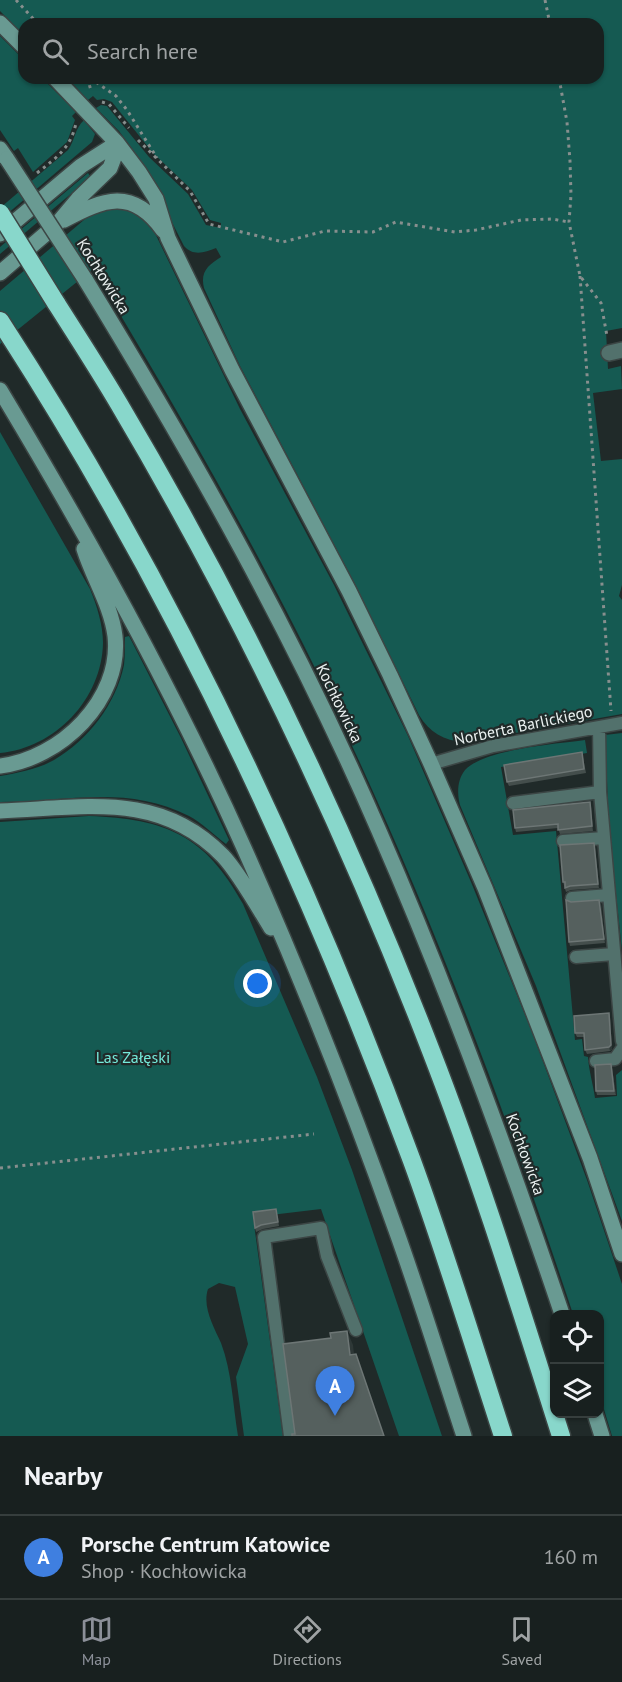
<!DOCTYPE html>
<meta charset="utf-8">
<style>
body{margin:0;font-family:"PT Sans",sans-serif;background:#212828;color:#f1f3f6}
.controls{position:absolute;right:18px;bottom:18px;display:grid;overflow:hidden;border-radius:12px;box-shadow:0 2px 4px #0004}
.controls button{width:54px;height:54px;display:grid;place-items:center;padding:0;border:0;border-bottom:2px solid #363e3d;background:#18201f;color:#f1f3f6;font:30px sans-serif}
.you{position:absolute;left:258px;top:984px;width:21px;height:21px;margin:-15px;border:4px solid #fff;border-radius:50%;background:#1a73e8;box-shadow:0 0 0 9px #1a73e833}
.badge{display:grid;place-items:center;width:39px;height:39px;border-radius:50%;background:#8c9099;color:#fff;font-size:20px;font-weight:700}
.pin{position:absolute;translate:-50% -50px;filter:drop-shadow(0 2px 3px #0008)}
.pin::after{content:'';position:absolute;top:32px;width:21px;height:18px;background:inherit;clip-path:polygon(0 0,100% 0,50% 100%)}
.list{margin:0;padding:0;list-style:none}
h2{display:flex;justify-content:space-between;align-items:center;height:78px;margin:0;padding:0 24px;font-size:26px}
h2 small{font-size:20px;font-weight:400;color:#9fa3a4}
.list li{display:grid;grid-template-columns:39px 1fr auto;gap:18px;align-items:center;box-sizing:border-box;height:84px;padding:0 24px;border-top:2px solid #363e3d}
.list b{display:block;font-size:22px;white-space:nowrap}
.list p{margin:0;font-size:20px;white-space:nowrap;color:#9fa3a4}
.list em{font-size:20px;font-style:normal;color:#9fa3a4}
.icon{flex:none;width:33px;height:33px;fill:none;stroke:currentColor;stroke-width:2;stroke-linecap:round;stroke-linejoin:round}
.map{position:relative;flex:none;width:622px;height:1436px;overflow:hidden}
.search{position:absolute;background:#18201f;box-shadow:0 2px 4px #0004;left:18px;right:18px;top:18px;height:66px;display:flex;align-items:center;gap:15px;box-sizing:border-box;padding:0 21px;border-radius:18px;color:#9fa3a4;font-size:22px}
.sheet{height:162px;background:#18201f}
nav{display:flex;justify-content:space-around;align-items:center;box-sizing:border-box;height:84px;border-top:2px solid #363e3d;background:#18201f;font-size:16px;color:#9fa3a4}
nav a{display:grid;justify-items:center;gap:3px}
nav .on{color:#8c9099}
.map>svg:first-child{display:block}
.green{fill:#155a52}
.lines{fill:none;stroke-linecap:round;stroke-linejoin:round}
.lane-casing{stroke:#3c4645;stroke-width:15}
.street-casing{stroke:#3c4645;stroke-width:18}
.secondary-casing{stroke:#3c4645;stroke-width:18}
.highway-casing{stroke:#3c4645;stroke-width:21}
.path{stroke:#878f8e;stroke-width:3;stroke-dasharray:3 4.5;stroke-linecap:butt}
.lane{stroke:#52716c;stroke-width:12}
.street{stroke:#52716c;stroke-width:15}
.secondary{stroke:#699a92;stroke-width:15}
.highway{stroke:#88d7cb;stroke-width:18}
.secondary-bridge-casing{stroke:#3c4645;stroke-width:18;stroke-linecap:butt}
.highway-bridge-casing{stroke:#3c4645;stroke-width:21;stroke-linecap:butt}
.secondary-bridge{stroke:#699a92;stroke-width:15}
.highway-bridge{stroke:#88d7cb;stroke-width:18}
.wall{fill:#444e4c}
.shaded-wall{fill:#2e3837}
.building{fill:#55605e;stroke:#6d7675;stroke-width:1.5}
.labels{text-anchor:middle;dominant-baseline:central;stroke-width:4.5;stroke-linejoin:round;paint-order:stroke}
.street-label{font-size:16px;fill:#eaf1f0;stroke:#202a29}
.park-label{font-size:16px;fill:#75ebdb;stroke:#202a29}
</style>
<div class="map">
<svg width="622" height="1436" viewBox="0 0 622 1436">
<rect width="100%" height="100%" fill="#202a29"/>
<!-- green -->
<path class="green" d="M0 0H622V328L606 331 608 369 621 366 622 389 593 393 601 461 622 459V585L619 596 622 600V714L464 742C444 741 429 732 419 715L356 586 240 366 204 288C200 272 208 265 221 257L216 248C205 252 194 257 184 246L141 161 119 131 96 108 101 105 107 106 149 157 188 194 206 225 221 228V223L210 220 192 190 153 153 112 102 104 99 97 100 93 96 88 100 67 78H598V24H24V35L0 11Z
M0 36 24 60V78H42L76 112 72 116 75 120 67 142 33 172 18 148 14 151 0 130Z
M84 120 95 134 92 142 0 220V208L68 150C75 140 75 128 84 120Z
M88 173 90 176 79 187 0 254V247Z
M117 206 138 213 152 227 240 409 334 585 408 736 471 882 532 1032 587 1180 622 1284V1436H612L600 1396V1314H573C501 1096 419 881 318 674 250 535 173 402 93 269L0 344V291L91 214Z
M0 432 90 589C97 606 103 625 103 643 102 699 55 748 0 753Z
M129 636 181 738 229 840 226 844C214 835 202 823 189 816 127 784 66 802 0 802V776C18 773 38 769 54 760 88 740 116 704 124 665 125 656 125 646 125 637Z
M622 733V951L609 827 605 735Z
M585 740 587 753 501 767 513 835 556 831 575 1040 582 1039 584 1056 588 1057C589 1072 593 1083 595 1098L617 1096 616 1075 622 1070V1221L536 986 460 805C457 794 457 780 465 770 485 749 556 744 585 740Z
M89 816C166 819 205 835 243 904L317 1077 352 1170 442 1436H399L321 1209 253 1217 283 1436H244L236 1377 248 1344 235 1287 219 1283 208 1289C202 1307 214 1327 221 1343 232 1372 233 1406 238 1436H0V822Z"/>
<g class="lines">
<!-- lane casing -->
<g class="lane-casing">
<path id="lane" d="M599 727 600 792 622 1041
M431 764 493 746 622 723
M513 803 600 792
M563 841 604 838
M572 898 609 895
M576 957 614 954
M596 1061 615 1059 622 1049
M290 1436 264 1237 321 1228 327 1256 356 1330"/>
</g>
<!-- street casing -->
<g class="street-casing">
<path id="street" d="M609 353 622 350"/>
</g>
<!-- secondary casing -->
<g class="secondary-casing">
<path id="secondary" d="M0 23 24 47
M55 78 117 143 139 172 156 199 168 238 232 370 349 591 390 675 431 764 485 888 590 1158 622 1254
M0 149 7 159
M64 220C104 199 132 187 163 230
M0 234 81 166 117 143
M0 273 57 224 78 199 110 168 115 155 117 143
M85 279C194 457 296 639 379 831 448 989 507 1151 562 1314
M0 390C89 538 173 689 244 848 300 974 351 1103 397 1233 421 1300 442 1369 464 1436
M0 766C60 759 122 700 115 636 111 605 93 578 84 549
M0 811C83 808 159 790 223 856 239 873 258 907 271 928
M595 1414 602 1436"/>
</g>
<!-- highway casing -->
<g class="highway-casing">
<path id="highway" d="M56 303C77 336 99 370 119 404 241 610 345 828 431 1051 480 1177 520 1307 561 1436
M0 321C170 583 304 868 412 1161 445 1251 473 1344 503 1436"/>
</g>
<!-- path -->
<path class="path" d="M16 0 38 24
M545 0 550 24
M87 78 91 90
M90 78 116 96 127 110 157 158
M559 78 567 122 570 161 571 195 569 222 580 276 601 303 607 336
M102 102 109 104 129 128
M138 140 190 191 209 224 283 242 325 231 373 232 396 222 455 232 476 230 521 220 552 219 569 222
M37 173C56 158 71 148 76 123
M580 276 611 711
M0 1168 314 1134"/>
<!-- lane -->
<use href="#lane" class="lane"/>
<!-- street -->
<use href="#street" class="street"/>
<!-- secondary -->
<use href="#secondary" class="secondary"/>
<!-- highway -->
<use href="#highway" class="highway"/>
<!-- secondary-bridge casing -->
<g class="secondary-bridge-casing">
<path id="secondary-bridge" d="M7 159 85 279"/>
</g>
<!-- highway-bridge casing -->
<g class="highway-bridge-casing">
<path id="highway-bridge" d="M0 213 56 303"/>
</g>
<!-- secondary-bridge -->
<use href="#secondary-bridge" class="secondary-bridge"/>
<!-- highway-bridge -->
<use href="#highway-bridge" class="highway-bridge"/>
</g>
<!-- wall -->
<path class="wall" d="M582 752 586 773 509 786 507 782Z
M590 802 591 806 593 831 560 834 558 828 516 832 515 828Z
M595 847 599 888 571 890 566 892 563 882Z
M571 902 601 904 605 943 570 946 569 942Z
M609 1013 610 1017 612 1049 610 1051 587 1054 585 1050 584 1037H577L575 1033Z
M611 1064 612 1068 616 1095H597L596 1091Z
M276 1209 279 1226 263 1229 256 1232 255 1228Z"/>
<!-- shaded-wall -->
<path class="shaded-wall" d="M590 802 591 806 593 831 592 826Z
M594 843 595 847 599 888 598 884Z
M599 900 601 904 605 943 604 939Z
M609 1013 610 1017 612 1049 610 1051 609 1047Z
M611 1064 612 1068 616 1095 614 1091Z
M347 1331 353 1345 356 1370 350 1355Z"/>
<!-- building -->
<path class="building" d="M582 752 584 769 507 782 504 765Z
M590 802 592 826 558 830V824L515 828 513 810Z
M594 843 598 884 570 886 565 888V882H563L560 845Z
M566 900 571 902 599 900 604 939 569 942Z
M609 1013 611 1045 609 1047 585 1050 584 1033H575L574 1016Z
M611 1064 614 1091H596L595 1065Z
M276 1209 278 1222 261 1225 255 1228 253 1212Z
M347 1331 350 1355 356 1354 384 1436H292V1434H295L283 1344 331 1338 330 1333Z"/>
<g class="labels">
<!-- street labels -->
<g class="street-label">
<text transform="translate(104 276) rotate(58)">Kochłowicka</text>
<text transform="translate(340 703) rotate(64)">Kochłowicka</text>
<text transform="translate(523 725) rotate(-12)">Norberta Barlickiego</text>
<text transform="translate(526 1154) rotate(70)">Kochłowicka</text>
</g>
<!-- park labels -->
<g class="park-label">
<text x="133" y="1057">Las Załęski</text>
</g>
</g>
</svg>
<div class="controls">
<button><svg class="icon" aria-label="locate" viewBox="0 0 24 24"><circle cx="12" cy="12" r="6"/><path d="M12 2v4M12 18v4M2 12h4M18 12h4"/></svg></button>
<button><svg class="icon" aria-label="layers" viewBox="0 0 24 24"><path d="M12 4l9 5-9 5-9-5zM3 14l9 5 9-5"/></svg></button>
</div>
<div class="you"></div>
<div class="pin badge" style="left:335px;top:1416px;background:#3f7fe0">A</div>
<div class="search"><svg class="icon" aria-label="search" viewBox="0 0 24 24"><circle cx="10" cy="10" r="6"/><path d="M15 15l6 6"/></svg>Search here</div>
</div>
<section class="sheet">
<h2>Nearby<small></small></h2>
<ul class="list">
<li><span class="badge" style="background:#3f7fe0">A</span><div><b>Porsche Centrum Katowice</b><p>Shop · Kochłowicka</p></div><em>160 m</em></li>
</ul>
</section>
<nav>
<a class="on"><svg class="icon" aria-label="map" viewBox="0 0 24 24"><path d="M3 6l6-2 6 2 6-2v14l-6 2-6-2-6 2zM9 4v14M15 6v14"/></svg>Map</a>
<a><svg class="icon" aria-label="directions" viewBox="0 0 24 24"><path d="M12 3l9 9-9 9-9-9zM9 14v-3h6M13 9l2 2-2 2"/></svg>Directions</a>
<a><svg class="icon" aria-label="saved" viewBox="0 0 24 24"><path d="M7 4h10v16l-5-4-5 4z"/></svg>Saved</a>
</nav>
